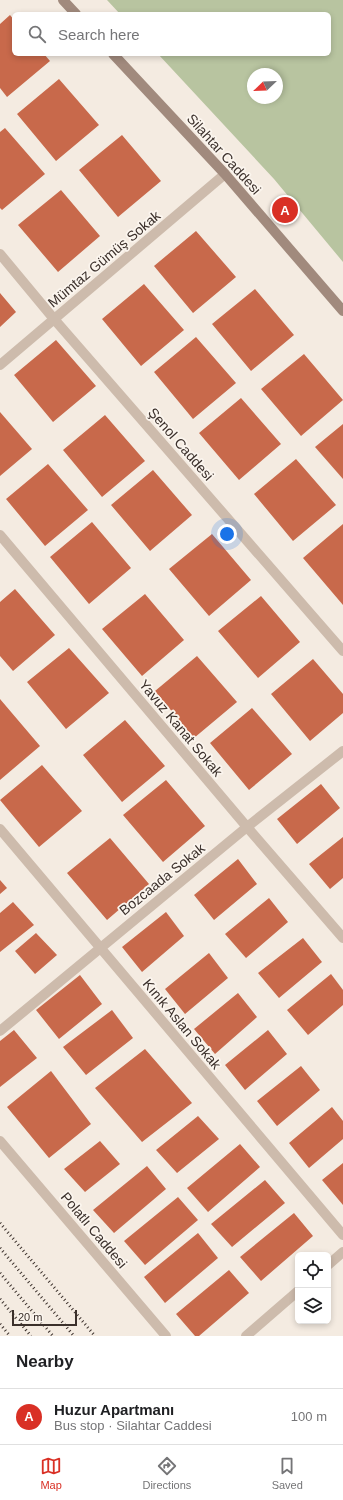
<!DOCTYPE html>
<meta charset="utf-8">
<style>
body{margin:0;font-family:Arial,sans-serif;background:#f6f6f6;color:#202124}
.controls{position:absolute;right:12px;bottom:12px;display:grid;overflow:hidden;border-radius:6px;box-shadow:0 2px 6px #0003}
.controls button{width:36px;height:36px;display:grid;place-items:center;padding:0;border:0;border-bottom:1px solid #e0e0e0;background:#fff;color:#202124;font:20px sans-serif}
.compass{position:absolute;left:247px;top:68px;width:36px;height:36px;border-radius:50%;background:#fff;box-shadow:0 2px 6px #0003;rotate:247deg}
.scale{position:absolute;left:12px;bottom:10px;width:65px;box-sizing:border-box;padding-left:4px;border:2px solid #3b302b;border-top:0;font-size:11px;line-height:14px;white-space:nowrap;color:#3b302b;-webkit-text-stroke:3px #fbf5ee;paint-order:stroke}
.you{position:absolute;left:227px;top:534px;width:14px;height:14px;margin:-10px;border:3px solid #fff;border-radius:50%;background:#1a73e8;box-shadow:0 0 0 6px #1a73e833}
.badge{display:grid;place-items:center;width:26px;height:26px;border-radius:50%;background:#d93025;color:#fff;font-size:13px;font-weight:700}
.pin{position:absolute;translate:-50% -50%;border:2px solid #fff;box-shadow:0 1px 4px #0006}
.list{margin:0;padding:0;list-style:none}
h2{display:flex;justify-content:space-between;align-items:center;height:52px;margin:0;padding:0 16px;font-size:17px}
h2 small{font-size:13px;font-weight:400;color:#757577}
.list li{display:grid;grid-template-columns:26px 1fr auto;gap:12px;align-items:center;box-sizing:border-box;height:56px;padding:0 16px;border-top:1px solid #e0e0e0}
.list b{display:block;font-size:15px;white-space:nowrap}
.list p{margin:0;font-size:13px;white-space:nowrap;color:#757577}
.list em{font-size:13px;font-style:normal;color:#757577}
.icon{flex:none;width:22px;height:22px;fill:none;stroke:currentColor;stroke-width:2;stroke-linecap:round;stroke-linejoin:round}
.map{position:relative;flex:none;width:343px;height:1336px;overflow:hidden}
.search{position:absolute;background:#fff;box-shadow:0 2px 6px #0003;left:12px;right:12px;top:12px;height:44px;display:flex;align-items:center;gap:10px;box-sizing:border-box;padding:0 14px;border-radius:6px;color:#757577;font-size:15px}
.sheet{height:108px;background:#fff}
nav{display:flex;justify-content:space-around;align-items:center;box-sizing:border-box;height:56px;border-top:1px solid #e0e0e0;background:#fff;font-size:11px;color:#757577}
nav a{display:grid;justify-items:center;gap:2px}
nav .on{color:#d93025}
.map>svg:first-child{display:block}
.green{fill:#b8c4a0;fill-rule:evenodd}
.building{fill:#c8694b}
.lines{fill:none;stroke-linecap:round;stroke-linejoin:round}
.minor{stroke:#cdbbac;stroke-width:10}
.secondary{stroke:#a18a7d;stroke-width:10}
.rail{stroke:#3b302b;stroke-width:3;stroke-dasharray:1 3;stroke-linecap:butt}
.labels{text-anchor:middle;dominant-baseline:central;stroke-width:3.5;stroke-linejoin:round;paint-order:stroke}
.street-label{font-size:14px;fill:#3b302b;stroke:#fbf5ee}
</style>
<div class="map">
<svg width="343" height="1336" viewBox="0 0 343 1336">
<rect width="100%" height="100%" fill="#f4ebe1"/>
<!-- green -->
<path class="green" d="M107 0H343V262L274 179 158 54H329V14H120ZM253 74H277V98H253Z"/>
<!-- building -->
<path class="building" d="M10 15 14 20V54H44L50 61 7 97 0 88V24Z
M59 79 99 125 56 161 17 114Z
M5 128 45 174 2 210 0 208V132Z
M122 135 161 181 118 217 79 170Z
M61 190 100 236 58 272 18 225Z
M196 231 236 277 193 313 154 266Z
M144 284 184 330 141 366 102 319Z
M255 289 294 335 251 371 212 324Z
M0 293 16 312 0 327Z
M196 337 236 383 193 419 154 372Z
M56 340 96 386 53 422 14 375Z
M304 354 343 400 301 436 261 389Z
M241 398 281 444 239 480 199 433Z
M0 412 32 449 0 476Z
M105 415 145 461 102 497 63 450Z
M343 424V479L315 447Z
M296 459 336 505 293 541 254 494Z
M48 464 88 510 45 546 6 499Z
M153 470 192 515 150 551 111 505Z
M92 522 131 568 89 604 50 557Z
M343 524V605L303 558Z
M212 534 251 580 209 616 169 569Z
M15 589 55 635 13 671 0 656V602Z
M145 594 184 640 142 676 102 629Z
M261 596 300 642 258 678 218 631Z
M69 648 109 693 66 729 27 682Z
M197 656 237 702 194 738 155 691Z
M313 659 343 694V713L310 741 271 694Z
M0 699 40 746 0 780Z
M252 708 292 754 249 790 210 743Z
M125 720 165 766 122 802 83 755Z
M42 765 82 811 39 847 0 800Z
M166 780 205 826 163 862 123 815Z
M321 784 340 808 297 844 277 819Z
M343 837V878L330 889 309 864Z
M110 838 149 884 107 920 67 873Z
M238 859 257 884 214 920 194 895Z
M0 880 7 888 0 894Z
M269 898 288 922 246 958 225 934Z
M13 902 34 925 0 952V913Z
M166 912 184 936 142 972 122 947Z
M36 933 57 955 35 974 15 951Z
M303 938 322 962 279 998 258 973Z
M209 953 228 978 185 1014 165 989Z
M331 974 343 990V1005L308 1035 287 1010Z
M80 975 102 1004 59 1039 36 1010Z
M238 993 257 1017 215 1054 194 1029Z
M112 1010 133 1038 86 1075 63 1047Z
M14 1030 37 1058 0 1087V1041Z
M268 1030 287 1054 245 1090 225 1065Z
M145 1049 192 1103 142 1142 95 1088Z
M301 1066 320 1090 277 1126 257 1101Z
M51 1071 91 1124 49 1158 7 1107Z
M332 1107 343 1121V1139L309 1168 289 1143Z
M198 1116 219 1139 177 1173 156 1150Z
M100 1141 120 1164 85 1192 64 1169Z
M240 1144 260 1167 208 1212 187 1188Z
M343 1163V1205L322 1180Z
M147 1166 166 1189 114 1233 93 1210Z
M265 1180 285 1203 232 1247 211 1224Z
M178 1197 198 1220 145 1265 124 1241Z
M294 1213 313 1236 261 1281 240 1257Z
M198 1233 218 1258 165 1303 144 1277Z
M229 1270 249 1293 199 1336H195L176 1314Z"/>
<g class="lines">
<!-- minor -->
<path class="minor" d="M0 254 54 319 343 651
M0 365 225 174
M0 535 247 827 343 938
M0 829 343 1235
M0 1031 247 827 343 751
M0 1141 166 1336
M328 1265 343 1252
M246 1336 298 1291"/>
<!-- secondary -->
<path class="secondary" d="M63 0 76 14
M113 54 225 174 343 311"/>
<!-- rail -->
<path class="rail" d="M0 1223 95 1336
M0 1248 74 1336
M0 1273 53 1336
M0 1299 31 1336
M0 1324 10 1336"/>
</g>
<g class="labels">
<!-- street labels -->
<g class="street-label">
<text transform="translate(224 154) rotate(48)">Silahtar Caddesi</text>
<text transform="translate(104 259) rotate(-40)">Mümtaz Gümüş Sokak</text>
<text transform="translate(181 444) rotate(49)">Şenol Caddesi</text>
<text transform="translate(181 728) rotate(50)">Yavuz Kanat Sokak</text>
<text transform="translate(162 879) rotate(-39)">Bozcaada Sokak</text>
<text transform="translate(182 1024) rotate(50)">Kınık Aslan Sokak</text>
<text transform="translate(94 1230) rotate(50)">Polatlı Caddesi</text>
</g>
</g>
</svg>
<div class="controls">
<button><svg class="icon" aria-label="locate" viewBox="0 0 24 24"><circle cx="12" cy="12" r="6"/><path d="M12 2v4M12 18v4M2 12h4M18 12h4"/></svg></button>
<button><svg class="icon" aria-label="layers" viewBox="0 0 24 24"><path d="M12 4l9 5-9 5-9-5zM3 14l9 5 9-5"/></svg></button>
</div>
<svg class="compass" viewBox="-18 -18 36 36"><path d="M0-13l5 13h-10z" fill="#e53935"/><path d="M0 13l5-13h-10z" fill="#757577"/></svg>
<div class="scale">20 m</div>
<div class="you"></div>
<div class="pin badge" style="left:285px;top:210px">A</div>
<div class="search"><svg class="icon" aria-label="search" viewBox="0 0 24 24"><circle cx="10" cy="10" r="6"/><path d="M15 15l6 6"/></svg>Search here</div>
</div>
<section class="sheet">
<h2>Nearby<small></small></h2>
<ul class="list">
<li><span class="badge">A</span><div><b>Huzur Apartmanı</b><p>Bus stop · Silahtar Caddesi</p></div><em>100 m</em></li>
</ul>
</section>
<nav>
<a class="on"><svg class="icon" aria-label="map" viewBox="0 0 24 24"><path d="M3 6l6-2 6 2 6-2v14l-6 2-6-2-6 2zM9 4v14M15 6v14"/></svg>Map</a>
<a><svg class="icon" aria-label="directions" viewBox="0 0 24 24"><path d="M12 3l9 9-9 9-9-9zM9 14v-3h6M13 9l2 2-2 2"/></svg>Directions</a>
<a><svg class="icon" aria-label="saved" viewBox="0 0 24 24"><path d="M7 4h10v16l-5-4-5 4z"/></svg>Saved</a>
</nav>
